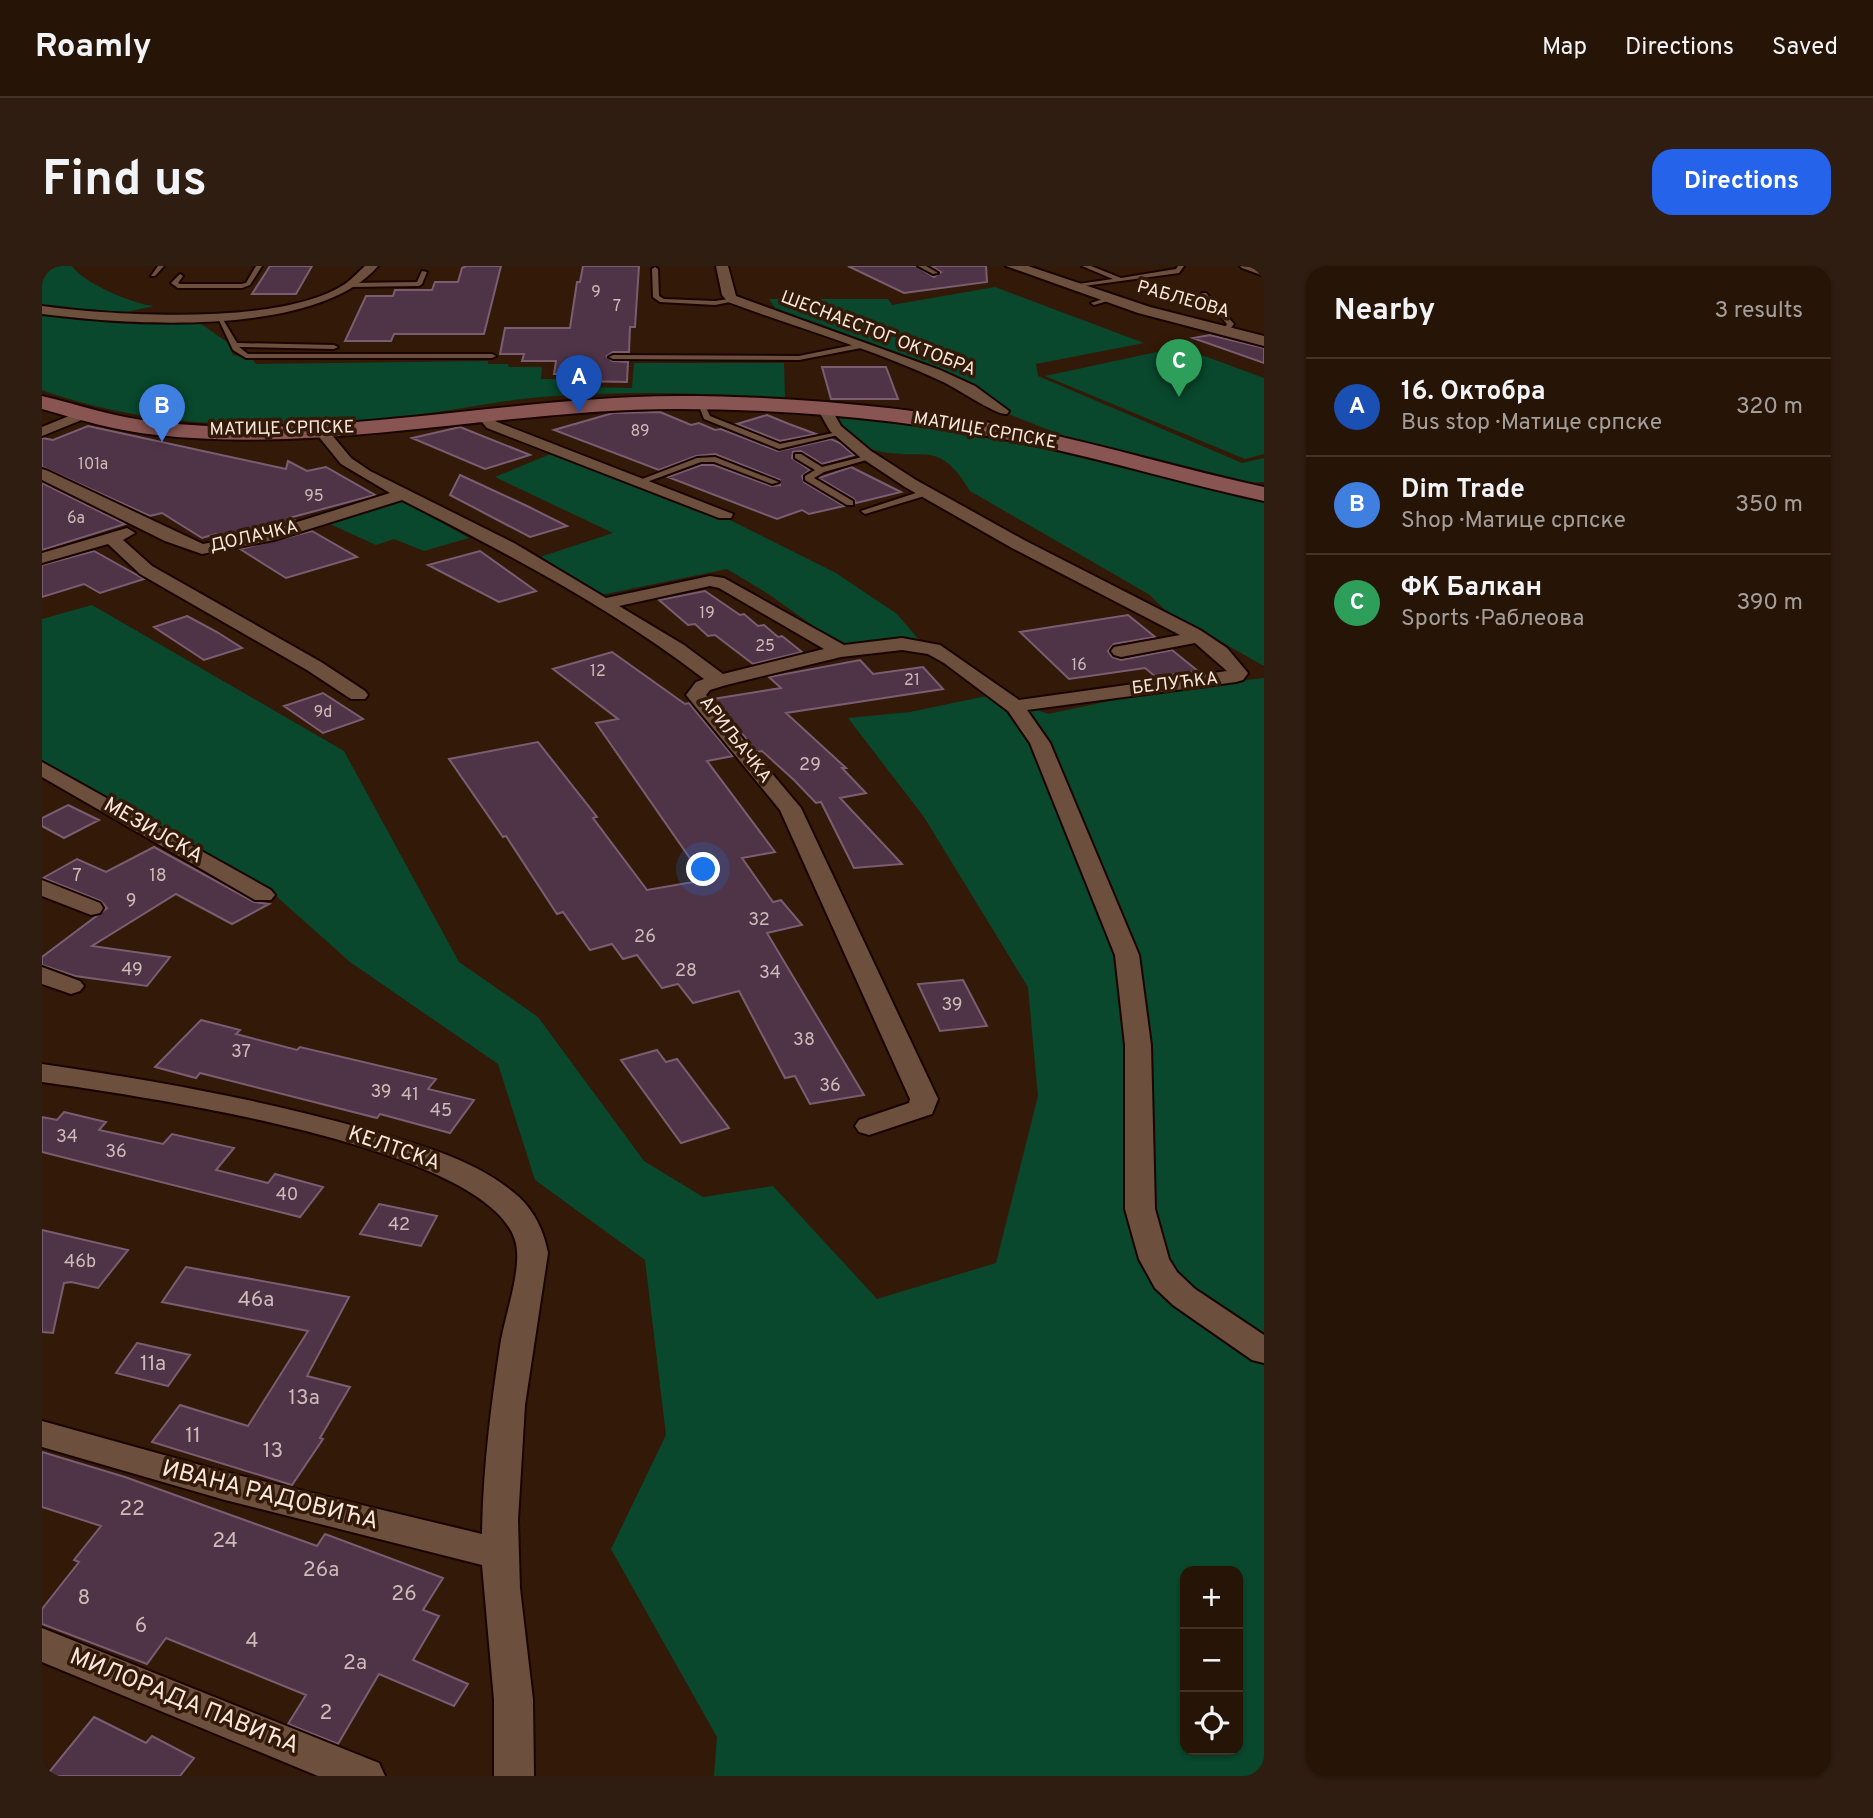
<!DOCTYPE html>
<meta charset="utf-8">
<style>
body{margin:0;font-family:Overpass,sans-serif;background:#2e1d10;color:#f1f3f6}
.controls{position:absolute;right:21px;bottom:21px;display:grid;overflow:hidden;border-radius:14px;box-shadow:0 2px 5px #0004}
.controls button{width:63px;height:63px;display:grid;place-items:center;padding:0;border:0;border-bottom:2px solid #423328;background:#261406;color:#f1f3f6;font:35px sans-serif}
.you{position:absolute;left:662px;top:604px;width:24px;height:24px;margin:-18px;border:5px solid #fff;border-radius:50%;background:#1a73e8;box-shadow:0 0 0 10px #1a73e833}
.badge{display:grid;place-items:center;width:46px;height:46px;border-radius:50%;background:#2563eb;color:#fff;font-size:23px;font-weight:700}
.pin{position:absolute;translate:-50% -58px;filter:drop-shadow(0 2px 4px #0008)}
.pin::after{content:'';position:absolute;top:37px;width:24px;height:21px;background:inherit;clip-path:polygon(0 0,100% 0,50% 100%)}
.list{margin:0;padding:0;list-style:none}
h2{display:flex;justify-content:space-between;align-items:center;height:91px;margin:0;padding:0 28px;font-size:30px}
h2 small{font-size:23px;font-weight:400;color:#a49e9b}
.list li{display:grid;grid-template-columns:46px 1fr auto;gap:21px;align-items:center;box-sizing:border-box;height:98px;padding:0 28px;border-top:2px solid #423328}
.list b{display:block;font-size:26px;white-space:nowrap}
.list p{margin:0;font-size:23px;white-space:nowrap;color:#a49e9b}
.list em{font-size:23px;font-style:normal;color:#a49e9b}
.icon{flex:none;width:38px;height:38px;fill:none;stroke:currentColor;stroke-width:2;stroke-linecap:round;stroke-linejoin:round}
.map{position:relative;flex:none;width:1222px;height:1510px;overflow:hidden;border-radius:21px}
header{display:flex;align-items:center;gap:42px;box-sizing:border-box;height:98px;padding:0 35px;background:#261406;border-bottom:2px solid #423328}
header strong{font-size:33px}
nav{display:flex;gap:38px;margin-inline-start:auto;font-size:24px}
.intro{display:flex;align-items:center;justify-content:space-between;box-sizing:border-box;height:168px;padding:0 42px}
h1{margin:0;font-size:49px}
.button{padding:18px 32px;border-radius:21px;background:#2563eb;color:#fff;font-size:24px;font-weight:700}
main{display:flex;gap:42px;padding:0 42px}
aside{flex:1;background:#261406;border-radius:21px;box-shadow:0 2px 5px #0004}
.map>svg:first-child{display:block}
.green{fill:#09482c;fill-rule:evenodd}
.building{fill:#4f3447;stroke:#7b5d72;stroke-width:2}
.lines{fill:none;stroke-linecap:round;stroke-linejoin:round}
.service-casing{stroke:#1a0400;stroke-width:4}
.minor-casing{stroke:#1a0400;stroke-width:4}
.tertiary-casing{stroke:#1a0400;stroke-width:4}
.secondary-casing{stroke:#1a0400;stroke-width:4}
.service{fill:#6d4f3d;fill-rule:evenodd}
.minor{fill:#6d4f3d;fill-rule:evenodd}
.tertiary{fill:#6d4f3d;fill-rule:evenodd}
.secondary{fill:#885552;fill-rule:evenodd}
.labels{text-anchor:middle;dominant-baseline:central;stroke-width:7;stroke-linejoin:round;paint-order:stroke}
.far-number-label{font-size:16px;fill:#cebab7}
.far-street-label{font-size:18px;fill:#f9e7dc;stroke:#331a08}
.number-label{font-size:18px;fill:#cebab7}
.street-label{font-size:21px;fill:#f9e7dc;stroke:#331a08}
.near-number-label{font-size:21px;fill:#cebab7}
.near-street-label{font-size:24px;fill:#f9e7dc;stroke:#331a08}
</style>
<header>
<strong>Roamly</strong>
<nav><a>Map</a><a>Directions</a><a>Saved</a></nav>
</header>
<div class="intro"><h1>Find us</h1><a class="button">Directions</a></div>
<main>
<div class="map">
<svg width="1222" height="1510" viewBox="0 0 1222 1510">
<rect width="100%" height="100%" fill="#331a08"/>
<!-- green -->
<path class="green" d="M0 0H30C41 17 91 38 112 40L57 52 0 43Z
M953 21 1102 77 994 98 996 110 1200 197 1222 192V216L1206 217 1045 179 959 145 911 113 735 45 727 33H846L850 39Z
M0 49 73 57 159 58 185 76 191 89 210 93 214 98 446 95V98H466L467 101H500L499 113H522V121L590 122 592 97H742L743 132C662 127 580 124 499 131 451 135 405 146 357 151 239 163 113 165 0 124Z
M1138 81 1222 112V188L1203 193 1003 110Z
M781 144 955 168 1222 230V400L1123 344 1108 329 928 225C895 170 882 197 831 184 812 179 793 159 781 144Z
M511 187 676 248 794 307 855 348 884 382 853 377H795L728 329 685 303 554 330 492 293 571 267 453 211Z
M355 231 427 272 382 285 352 273 334 279 288 258Z
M50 339 302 485 417 696 496 751 602 895 661 931 731 920 835 1033 954 997 996 830 986 721 882 551 806 452 868 446 954 428 1006 448 1115 425 1222 412V1510H672L675 1471 569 1283 624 1169 603 994 493 914 456 798 308 696 233 629 0 502V353ZM1143 1305H1196V1484H1143Z"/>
<!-- building -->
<path class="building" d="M228 0H270L254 28H210Z
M424 0H459L442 68H352L349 75H303L324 30H351L353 24H390L393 16H416L420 2Z
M541 0H597L593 61H588L587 86H571L565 90 570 95 586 96 585 116 536 115 537 108H512L514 95H480L482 88H458L463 62H528L535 16H538Z
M806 0H874L892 11 899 6 889 0H944L945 16 862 27Z
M1168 69 1222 82V97L1151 72Z
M780 101H844L856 133H789Z
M618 146 649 159 657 157 673 164 679 163 736 185 789 173 798 177 812 189 780 198 759 185 751 186 750 192 768 204 760 210 762 216 802 240 767 248 760 244 735 253 626 211 659 199H672L729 220 738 219V214L673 188 654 190 617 204 512 164 571 147Z
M725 149 747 158 774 168 738 175 695 158Z
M46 160 244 203 246 195 265 205 284 201 333 229 247 252 252 254 222 263 180 272 174 268 160 272 120 247 108 250 0 201V172L11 174Z
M418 161 488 189 443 203 370 172Z
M809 201 859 226 814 237 812 233 777 212Z
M418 209 485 240 525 260 488 271 408 229Z
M0 217 83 258 0 284Z
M270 265 315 291 244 312 198 283Z
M52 285 102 313 58 327 42 318 0 331V299Z
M438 285 494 325 457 336 386 299Z
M663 325 698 349 702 348 716 360 722 359 736 371 740 370 760 386 711 398 673 369 666 370 653 358 646 359 617 334Z
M1086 349 1113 371 1072 378 1066 385 1070 391 1079 394 1130 384 1156 405 1114 411 1103 402 1027 413 978 366Z
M145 350 175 366 200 382 162 394 112 361Z
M570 386 643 438 647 437 691 490 665 495 733 586 700 592 731 636 739 634 760 659 725 667 822 829 768 838 753 810 743 812 697 725 651 737 636 718 620 722 595 689 581 693 570 678 548 684 521 646 515 648 464 570 461 571 407 493 496 476 555 551 551 552 605 624 663 614 554 457 576 453 511 403Z
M818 394 831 408 881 401 901 423 744 447 804 502H800L824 527 798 532 860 598 812 602 779 536 774 537 752 514 720 485 715 486 671 433 739 422 727 411Z
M281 427 321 453 281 467 242 440Z
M26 539 57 554 22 572 0 560V552Z
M112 581 212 636 227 638 190 658 134 628 50 680 128 691 105 720 33 710 0 699V691L65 642 59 635 1 612 35 593 64 606Z
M921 714 945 760 898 765 876 718Z
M159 754 198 764 194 768 255 784 258 781 394 813 386 823 432 834 408 867 338 848 335 852 158 807 154 812 113 801Z
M615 784 624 796 635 793 687 862 639 877 579 794Z
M22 846 64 856 57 864 121 878 130 868 192 882 174 904 226 917 233 908 281 921 258 951 0 886V851L15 854Z
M337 938 395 950 379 980 318 968Z
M0 964 86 984 56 1022 29 1016 22 1017 11 1067 0 1066Z
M144 1001 307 1031 265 1110 308 1121 278 1172 281 1173 250 1219 110 1176 138 1139 206 1160 266 1065 120 1036Z
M95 1077 148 1089 126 1120 74 1107Z
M0 1186 83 1211 275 1280 283 1268 401 1312 381 1344 397 1350 371 1394 426 1418 412 1440 337 1408 296 1478 246 1458 264 1429 124 1372 105 1398 0 1358V1343L37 1296 32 1294 59 1260 0 1241Z
M52 1451 104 1477 110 1470 152 1492 138 1510H4Z"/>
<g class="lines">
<!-- service casing -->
<g class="service-casing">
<path id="service" d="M116 0H122L113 10H109Z
M214 0H220L208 19 200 22H136L129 17 138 8 141 10 136 17 138 18H199L204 17Z
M876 0H884L896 7 891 8Z
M1040 0H1049L1079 12 1134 3 1136 0H1142L1137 7 1027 22 1029 19 1071 13Z
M613 1 616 3 617 30 622 33 673 35 695 32 698 34 673 39 618 36 611 31 610 3Z
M380 5 385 6 380 18 377 20 309 21 306 19 309 17 375 16Z
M1160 27H1164L1192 58 1185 67 1180 66 1185 58 1160 29Z
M1067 31 1069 34 1052 39 1049 37Z
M175 50H179L195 77 292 79 296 81 292 83 197 81 206 88H450L454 90 450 92H204L191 84Z
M816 78 819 82 757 94 571 93 567 91 571 89 757 90Z
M655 135H661L668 150 738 178 796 166 800 168 737 183 662 153Z
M753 188H759L780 201 828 189V193L782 206 772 212 811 235V239H805L763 214V210L773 204 753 192Z
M673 191 737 216 730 218 672 196H659L602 217 595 215 655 192Z
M886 223 890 226 889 228 823 248 819 245Z"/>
</g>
<!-- minor casing -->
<g class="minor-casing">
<path id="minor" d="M323 0H336C274 72 87 59 0 48V40C74 50 240 60 303 18 310 13 316 6 323 0Z
M674 0H686L694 30 898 104 933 120 967 145 965 148C955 150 913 121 899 115 831 83 756 62 686 36L680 29Z
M1198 0 1222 2V10L1200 2Z
M782 138 787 139 799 160 829 185 874 214 982 274 1158 364 1185 382 1206 407 1201 414 1194 416 985 444 1008 477 1097 689 1109 779 1113 943 1127 993 1135 1006 1153 1023 1222 1069V1097L1210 1094 1131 1039 1113 1022 1097 993 1083 943V779L1073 689 988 477 966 445 902 397 886 388 860 384 799 391 684 419 668 424 664 429 759 542 896 833 890 848 827 869 817 866 813 860 817 854 867 837 868 833 738 544 644 429 654 416 662 413C570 342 464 287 360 234L232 274 160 288 123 275 0 214V203L6 205 161 278 223 266 348 227 299 198 273 166 280 162 285 163 309 192 328 205 472 277 564 332 668 310 682 312 802 379 860 372 898 379 977 434 1185 405 1153 377 1079 391 1072 389 1069 385 1072 381 1138 369 970 282 863 221 818 191 788 165 775 142ZM668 320 677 322 782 383 681 408 642 379 577 340Z
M42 144 49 148 47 151 0 170V161Z
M440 144 455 156 691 248 689 252H677L445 162 433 148Z
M85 262 93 267 81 274 110 300 279 396 323 425 326 429 323 433H309L265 404 98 308 66 278 0 297V287Z
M0 496 229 624 233 629 229 634H213L0 511Z
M0 614 58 637 61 642 58 647 49 649 0 630Z
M0 701 38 715 42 720 38 725 29 728 0 718Z
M0 798C109 814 217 833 323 863 376 878 436 894 477 931 493 946 502 966 506 987L483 1139 476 1254 478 1322 491 1434 492 1510H452V1434L440 1299 183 1234 0 1181V1155L183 1206 440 1268C441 1203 449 1138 459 1074 464 1048 477 1010 475 985 470 881 85 828 0 816Z
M0 1362 337 1497 343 1510H276L0 1396Z"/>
</g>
<!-- tertiary casing -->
<g class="tertiary-casing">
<path id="tertiary" d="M964 0H986L1108 41 1222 70V80L1096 47Z"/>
</g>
<!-- secondary casing -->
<g class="secondary-casing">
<path id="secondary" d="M0 130C38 139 75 152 115 156 288 175 461 131 635 130 753 130 871 141 987 164 1066 180 1143 204 1222 221V235C1143 218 1066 194 987 178 871 154 753 143 635 143 462 143 288 188 115 169 75 165 38 154 0 143Z"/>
</g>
<!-- service -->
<use href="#service" class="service"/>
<!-- minor -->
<use href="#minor" class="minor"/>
<!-- tertiary -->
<use href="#tertiary" class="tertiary"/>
<!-- secondary -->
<use href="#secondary" class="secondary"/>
</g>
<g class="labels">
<!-- far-number labels -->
<g class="far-number-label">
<text x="554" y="27">9</text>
<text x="575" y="41">7</text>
<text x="598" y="166">89</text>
<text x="51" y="199">101a</text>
<text x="272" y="231">95</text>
<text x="34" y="253">6a</text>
<text x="665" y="348">19</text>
<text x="723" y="381">25</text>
<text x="1037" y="400">16</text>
<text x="556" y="406">12</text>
<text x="870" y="415">21</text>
<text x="281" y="447">9d</text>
</g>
<!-- far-street labels -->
<g class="far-street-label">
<text transform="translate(1141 34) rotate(16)">РАБЛЕОВА</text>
<text transform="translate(836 68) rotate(21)">ШЕСНАЕСТОГ ОКТОБРА</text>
<text transform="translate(240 163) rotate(-1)">МАТИЦЕ СРПСКЕ</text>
<text transform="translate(943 165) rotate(10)">МАТИЦЕ СРПСКЕ</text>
<text transform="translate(212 271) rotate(-13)">ДОЛАЧКА</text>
<text transform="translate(1133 418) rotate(-7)">БЕЛУЋКА</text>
<text transform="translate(693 474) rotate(52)">АРИЉАЧКА</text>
</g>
<!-- number labels -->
<g class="number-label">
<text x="768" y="499">29</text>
<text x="35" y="610">7</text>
<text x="116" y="610">18</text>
<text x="89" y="635">9</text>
<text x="717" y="654">32</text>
<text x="603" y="671">26</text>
<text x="90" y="704">49</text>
<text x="644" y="705">28</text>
<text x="728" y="707">34</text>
<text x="910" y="739">39</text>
<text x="762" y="774">38</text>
<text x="199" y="786">37</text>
<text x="788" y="820">36</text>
<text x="339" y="826">39</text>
<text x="368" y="829">41</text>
<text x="399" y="845">45</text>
<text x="25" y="871">34</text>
<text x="74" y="886">36</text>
<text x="245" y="929">40</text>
<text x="357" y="959">42</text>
<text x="38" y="996">46b</text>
</g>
<!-- street labels -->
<g class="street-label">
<text transform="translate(111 565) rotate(30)">МЕЗИЈСКА</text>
<text transform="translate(352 883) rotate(19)">КЕЛТСКА</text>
</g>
<!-- near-number labels -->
<g class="near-number-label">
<text x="214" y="1034">46a</text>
<text x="111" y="1098">11a</text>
<text x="262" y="1132">13a</text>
<text x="151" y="1170">11</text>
<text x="231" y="1185">13</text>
<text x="90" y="1243">22</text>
<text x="183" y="1275">24</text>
<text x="279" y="1304">26a</text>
<text x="362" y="1328">26</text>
<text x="42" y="1332">8</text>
<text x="99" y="1360">6</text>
<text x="210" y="1375">4</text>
<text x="313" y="1397">2a</text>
<text x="284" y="1447">2</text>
</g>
<!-- near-street labels -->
<g class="near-street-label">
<text transform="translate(228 1230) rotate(14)">ИВАНА РАДОВИЋА</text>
<text transform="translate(142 1436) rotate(22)">МИЛОРАДА ПАВИЋА</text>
</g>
</g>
</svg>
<div class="controls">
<button>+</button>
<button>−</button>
<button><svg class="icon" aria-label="locate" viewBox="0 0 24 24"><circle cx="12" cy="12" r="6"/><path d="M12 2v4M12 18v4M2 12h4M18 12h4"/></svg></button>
</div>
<div class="you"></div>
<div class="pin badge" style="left:537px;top:147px;background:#1a4fb4">A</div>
<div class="pin badge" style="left:120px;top:176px;background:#3f7fe0">B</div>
<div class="pin badge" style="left:1137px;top:131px;background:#2e9e5b">C</div>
</div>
<aside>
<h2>Nearby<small>3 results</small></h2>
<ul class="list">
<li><span class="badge" style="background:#1a4fb4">A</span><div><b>16. Октобра</b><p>Bus stop · Матице српске</p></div><em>320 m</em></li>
<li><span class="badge" style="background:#3f7fe0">B</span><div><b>Dim Trade</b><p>Shop · Матице српске</p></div><em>350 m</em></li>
<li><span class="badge" style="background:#2e9e5b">C</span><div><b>ФК Балкан</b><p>Sports · Раблеова</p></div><em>390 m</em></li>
</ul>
</aside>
</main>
